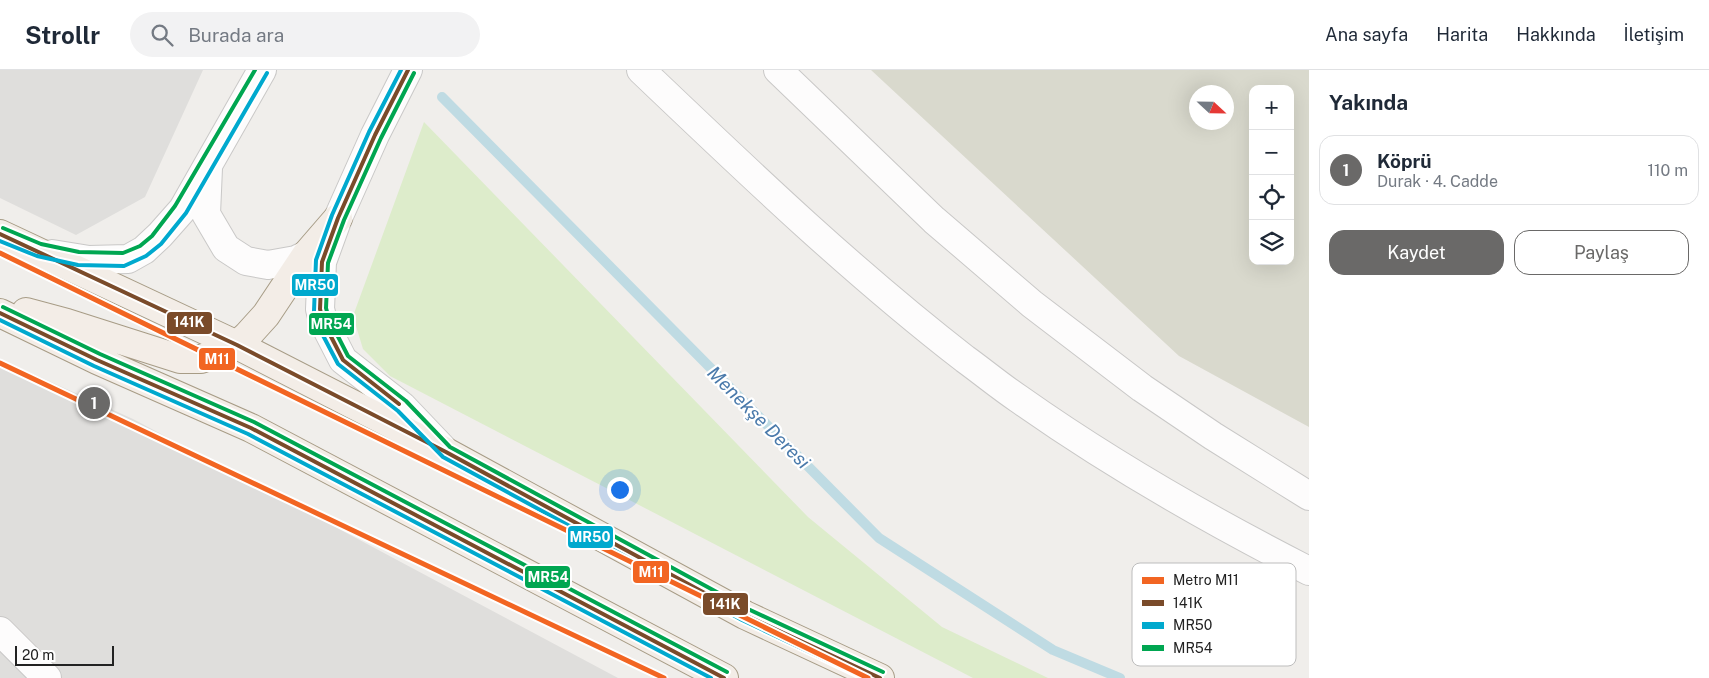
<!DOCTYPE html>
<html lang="tr">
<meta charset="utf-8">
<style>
body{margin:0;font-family:"Public Sans",sans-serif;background:#f2f2f3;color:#1f2937}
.controls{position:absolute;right:15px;top:15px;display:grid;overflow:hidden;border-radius:10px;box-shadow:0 5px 20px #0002}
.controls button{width:45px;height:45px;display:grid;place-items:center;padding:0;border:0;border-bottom:1px solid #e0e1e3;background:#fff;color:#1f2937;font:25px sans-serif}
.compass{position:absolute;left:1189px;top:15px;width:45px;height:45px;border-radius:50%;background:#fff;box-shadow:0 5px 20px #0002;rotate:112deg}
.scale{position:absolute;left:15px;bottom:12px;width:99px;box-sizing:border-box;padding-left:5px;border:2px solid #222;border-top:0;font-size:14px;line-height:18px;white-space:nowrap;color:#222;-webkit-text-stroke:4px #fff;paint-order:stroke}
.you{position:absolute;left:619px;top:419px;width:18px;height:18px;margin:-12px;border:4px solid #fff;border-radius:50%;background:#1a73e8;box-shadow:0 0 0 8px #1a73e833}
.badge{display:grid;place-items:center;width:32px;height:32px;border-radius:50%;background:#6a6968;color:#fff;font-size:16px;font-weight:700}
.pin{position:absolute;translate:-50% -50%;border:2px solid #fff;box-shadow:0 1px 5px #0006}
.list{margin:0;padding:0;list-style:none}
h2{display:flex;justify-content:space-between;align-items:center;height:65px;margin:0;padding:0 20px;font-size:21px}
h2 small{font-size:16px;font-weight:400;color:#747a83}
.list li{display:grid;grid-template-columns:32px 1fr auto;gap:15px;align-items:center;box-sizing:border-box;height:70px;margin:0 10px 10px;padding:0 10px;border:1px solid #e0e1e3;border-radius:15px}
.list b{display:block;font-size:19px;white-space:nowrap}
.list p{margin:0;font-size:16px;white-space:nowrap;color:#747a83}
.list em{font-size:16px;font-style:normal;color:#747a83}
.actions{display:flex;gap:10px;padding:15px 20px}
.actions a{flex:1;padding:11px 0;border:1px solid #6a6968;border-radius:15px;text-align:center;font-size:18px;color:#6a6968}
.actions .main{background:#6a6968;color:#fff}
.icon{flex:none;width:28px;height:28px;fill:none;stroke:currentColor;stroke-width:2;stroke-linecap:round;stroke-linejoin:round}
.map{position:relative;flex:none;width:1309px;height:608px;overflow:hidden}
header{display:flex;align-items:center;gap:30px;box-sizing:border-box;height:70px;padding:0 25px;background:#fff;border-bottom:1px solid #e0e1e3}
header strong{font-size:24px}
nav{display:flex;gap:28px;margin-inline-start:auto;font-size:18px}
.search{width:350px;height:45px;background:#f2f2f3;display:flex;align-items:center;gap:12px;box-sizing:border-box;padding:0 18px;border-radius:28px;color:#747a83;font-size:19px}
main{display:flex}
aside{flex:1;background:#fff}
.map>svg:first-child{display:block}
.residential{fill:#dfdedc}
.construction{fill:#d9d9cd;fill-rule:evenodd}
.grass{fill:#ddeccb}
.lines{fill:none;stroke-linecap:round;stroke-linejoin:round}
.stream{stroke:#bfdbe3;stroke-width:10}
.minor-casing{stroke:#c9c8c7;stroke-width:30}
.major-casing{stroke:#a79c86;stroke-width:30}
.minor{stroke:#fdfcfc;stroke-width:28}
.major{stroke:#f3ede7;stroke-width:28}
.bus-1-casing{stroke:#fff;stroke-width:8}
.bus-2-casing{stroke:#fff;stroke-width:8}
.bus-3-casing{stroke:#fff;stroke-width:8}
.bus-1{stroke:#7a4b2a;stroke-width:4}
.bus-2{stroke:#00a9ce;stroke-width:4}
.bus-3{stroke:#00a651;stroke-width:4}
.metro-1-casing{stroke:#fff;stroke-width:9}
.metro-1{stroke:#f26522;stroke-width:5}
.labels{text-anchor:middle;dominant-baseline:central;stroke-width:4.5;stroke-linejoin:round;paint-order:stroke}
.water-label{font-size:19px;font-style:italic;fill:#4a7aab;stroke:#fff}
.key{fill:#fff;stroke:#bdbdbd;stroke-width:1}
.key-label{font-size:14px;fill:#222}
.line-badge{stroke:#fff;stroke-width:2}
.badge-label{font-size:14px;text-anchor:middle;font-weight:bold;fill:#fff}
</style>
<header>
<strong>Strollr</strong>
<div class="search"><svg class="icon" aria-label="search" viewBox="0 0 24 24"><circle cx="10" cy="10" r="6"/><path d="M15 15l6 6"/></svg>Burada ara</div>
<nav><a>Ana sayfa</a><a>Harita</a><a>Hakkında</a><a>İletişim</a></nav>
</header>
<main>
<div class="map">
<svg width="1309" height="608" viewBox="0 0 1309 608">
<rect width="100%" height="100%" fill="#f0eeeb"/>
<!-- residential -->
<path class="residential" d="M0 0H203L145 127 76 165 0 128Z
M0 289 133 349 618 608H0Z"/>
<!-- construction -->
<path class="construction" d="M871 0H1309V357L1179 286ZM1253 19H1290V191H1253ZM1196 22H1226V52H1196Z"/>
<!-- grass -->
<path class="grass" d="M424 52 808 447 942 557 1048 608H973L390 306 363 279 353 246Z"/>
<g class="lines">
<!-- stream -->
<path class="stream" d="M442 27 879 468 1053 580 1120 608"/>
<!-- minor casing -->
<g class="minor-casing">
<path id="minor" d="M408 0 375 65 338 148 322 192 320 239 323 251 343 290 402 336 443 379
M641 0C746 100 850 200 965 289 983 302 1001 317 1019 329 1111 394 1209 450 1309 501
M778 0 934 150 1032 234 1142 318 1213 366 1309 426
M208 98 206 144 226 178 246 191 268 195 296 190 306 185
M52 184 89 190 128 189 144 180 160 165 183 139 262 0
M0 561 47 608"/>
</g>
<!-- major casing -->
<g class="major-casing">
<path id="major" d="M0 164 237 275 446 382 745 545 880 608
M26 242 67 253 180 289H201L237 275 247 266 266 245 306 185 338 148
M0 243 97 290 251 358 724 608"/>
</g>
<!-- minor -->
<use href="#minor" class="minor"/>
<!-- major -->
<use href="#major" class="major"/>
<!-- bus-1 casing -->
<g class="bus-1-casing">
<path id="bus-1" d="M0 164 237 275 446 382 745 545 880 608
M0 243 97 290 251 358 724 608
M399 334 343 290 323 251 320 239 322 192 338 148 375 65 408 0"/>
</g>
<!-- bus-2 casing -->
<g class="bus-2-casing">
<path id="bus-2" d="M401 0 369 62 332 145 316 190 314 241 317 254 338 294 398 341 443 387 742 550 865 608
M0 171 37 186 78 195 124 196 146 186 161 174 186 143 267 3
M0 250 94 296 248 364 711 608"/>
</g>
<!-- bus-3 casing -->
<g class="bus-3-casing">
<path id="bus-3" d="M414 3 381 68 344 150 328 193 326 238 329 249 348 286 406 331 450 377 748 539 883 602
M3 158 41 174 79 182 123 183 140 176 152 166 175 136 255 0
M3 237 100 284 254 352 727 602"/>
</g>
<!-- bus-1 -->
<use href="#bus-1" class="bus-1"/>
<!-- bus-2 -->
<use href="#bus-2" class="bus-2"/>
<!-- bus-3 -->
<use href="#bus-3" class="bus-3"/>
<!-- metro-1 casing -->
<g class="metro-1-casing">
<path id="metro-1" d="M0 183 868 608
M0 293 664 608"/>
</g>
<!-- metro-1 -->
<use href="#metro-1" class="metro-1"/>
</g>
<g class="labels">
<!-- water labels -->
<g class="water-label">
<text transform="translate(759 347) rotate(45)">Menekşe Deresi</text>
</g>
</g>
<!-- legend -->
<rect x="1132" y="493" width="164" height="103" rx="8" class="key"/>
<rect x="1142" y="507" width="22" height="7" fill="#f26522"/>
<rect x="1142" y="530" width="22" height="6" fill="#7a4b2a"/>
<rect x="1142" y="552" width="22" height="7" fill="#00a9ce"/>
<rect x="1142" y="575" width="22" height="6" fill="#00a651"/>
<g class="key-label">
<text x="1173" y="515">Metro M11</text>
<text x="1173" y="538">141K</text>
<text x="1173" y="560">MR50</text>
<text x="1173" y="583">MR54</text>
</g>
<g class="line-badge">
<rect x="291" y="203" width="48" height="24" rx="5" fill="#00a9ce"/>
<rect x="166" y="241" width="47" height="24" rx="5" fill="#7a4b2a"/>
<rect x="308" y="242" width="47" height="24" rx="5" fill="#00a651"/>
<rect x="198" y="277" width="38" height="24" rx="5" fill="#f26522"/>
<rect x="567" y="455" width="47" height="24" rx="5" fill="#00a9ce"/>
<rect x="632" y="490" width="38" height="24" rx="5" fill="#f26522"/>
<rect x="524" y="495" width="47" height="24" rx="5" fill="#00a651"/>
<rect x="702" y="522" width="47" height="24" rx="5" fill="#7a4b2a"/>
</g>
<g class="badge-label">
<text x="315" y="220">MR50</text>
<text x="189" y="257">141K</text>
<text x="331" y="259">MR54</text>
<text x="217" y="294">M11</text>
<text x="590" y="472">MR50</text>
<text x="651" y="507">M11</text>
<text x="548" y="512">MR54</text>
<text x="725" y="539">141K</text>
</g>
</svg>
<div class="controls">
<button>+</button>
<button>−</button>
<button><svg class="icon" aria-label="locate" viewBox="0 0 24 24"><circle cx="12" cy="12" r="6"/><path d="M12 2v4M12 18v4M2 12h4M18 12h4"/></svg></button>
<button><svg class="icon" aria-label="layers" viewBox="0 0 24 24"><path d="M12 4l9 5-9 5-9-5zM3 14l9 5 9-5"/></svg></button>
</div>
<svg class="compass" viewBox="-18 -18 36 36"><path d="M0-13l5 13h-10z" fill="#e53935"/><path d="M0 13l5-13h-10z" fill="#747a83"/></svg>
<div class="scale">20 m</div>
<div class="you"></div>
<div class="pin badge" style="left:94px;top:333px">1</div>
</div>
<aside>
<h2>Yakında<small></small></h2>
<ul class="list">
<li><span class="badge">1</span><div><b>Köprü</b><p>Durak · 4. Cadde</p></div><em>110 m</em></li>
</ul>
<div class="actions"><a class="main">Kaydet</a><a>Paylaş</a></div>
</aside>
</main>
